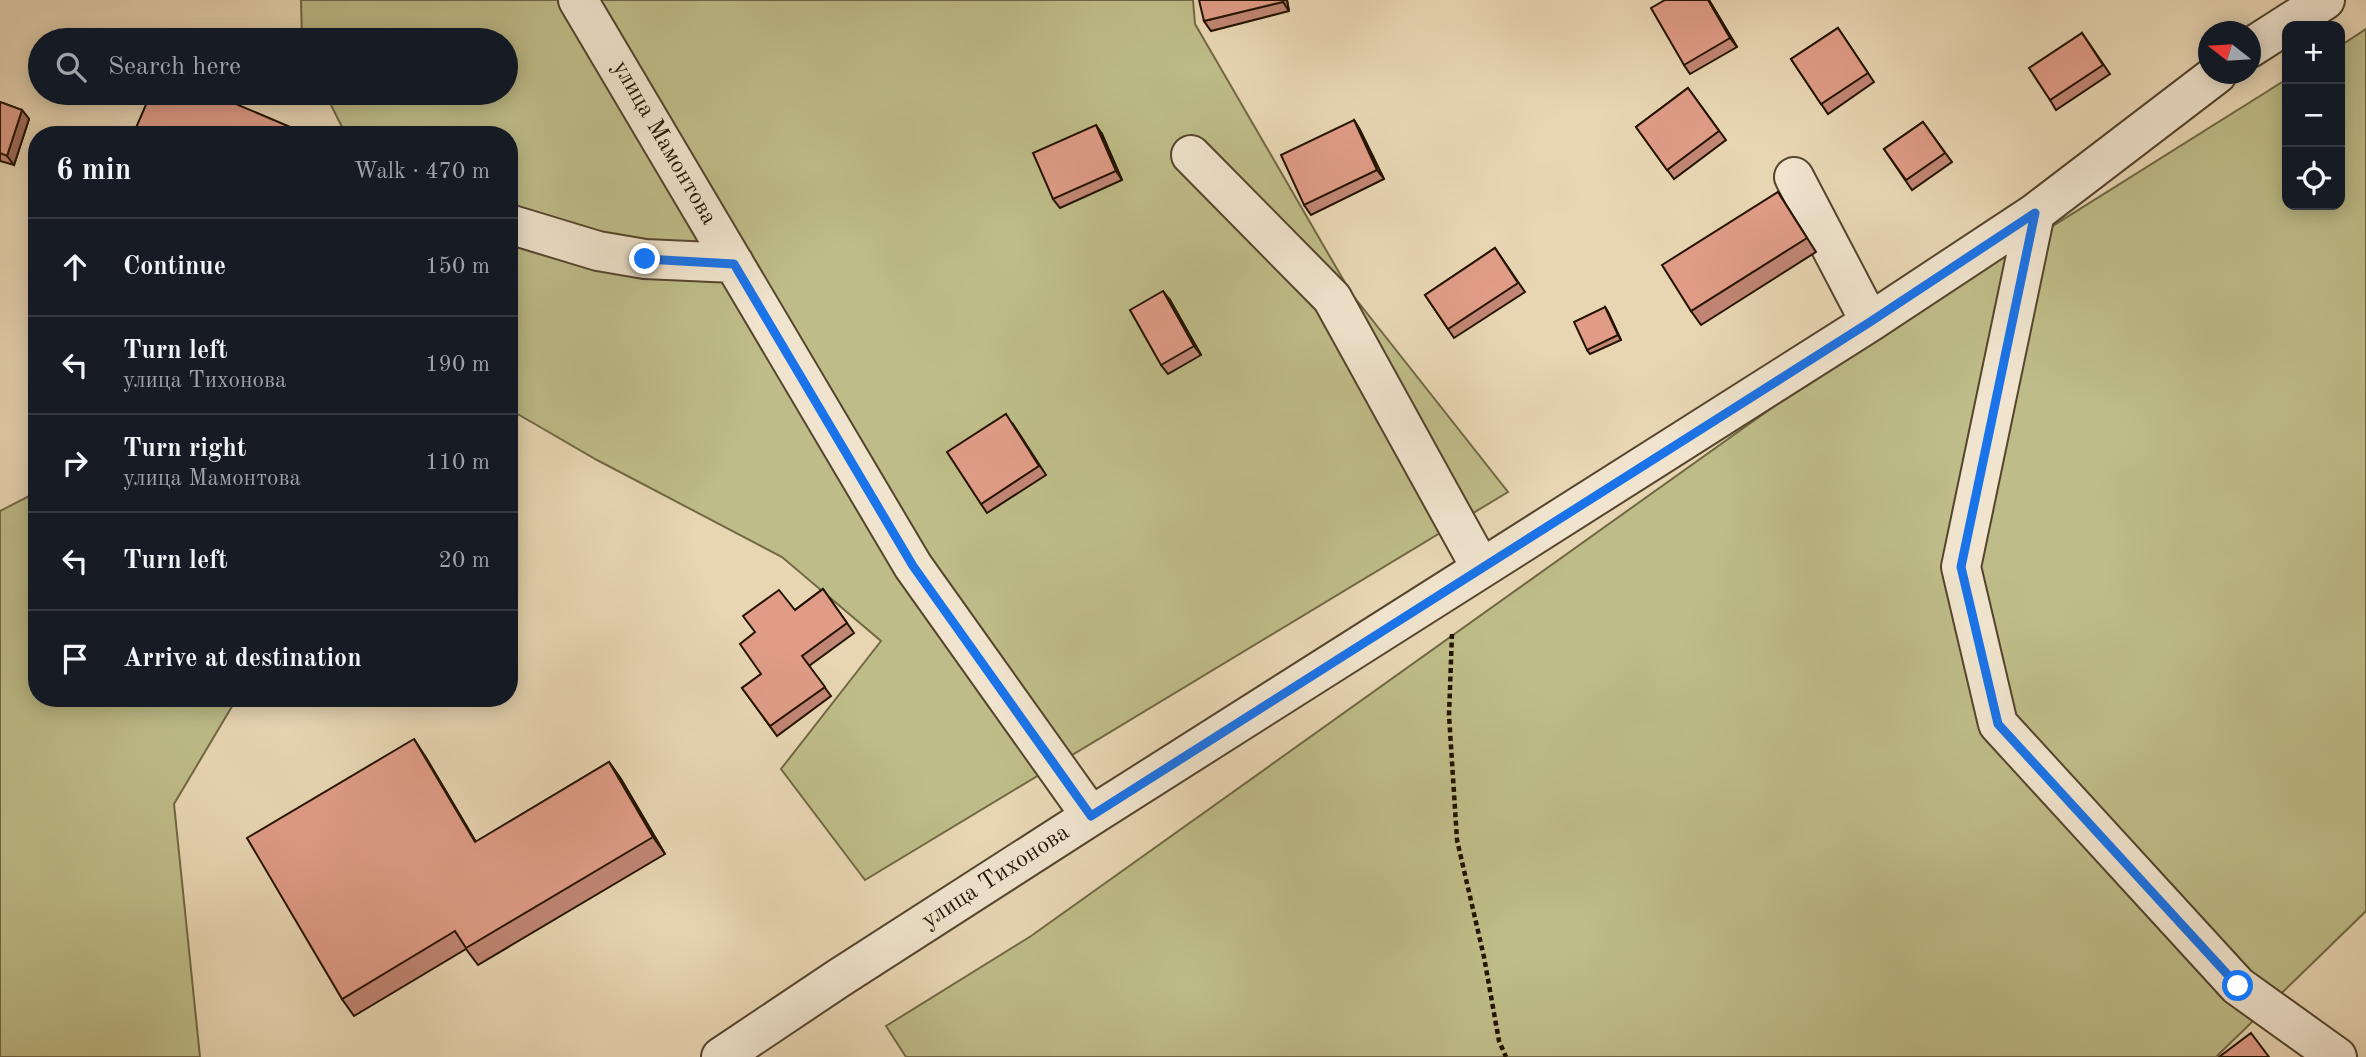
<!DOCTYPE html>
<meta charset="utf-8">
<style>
body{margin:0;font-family:"Old Standard TT",serif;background:#20242c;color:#f1f3f6}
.controls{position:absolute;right:21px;top:21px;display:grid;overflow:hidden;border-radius:14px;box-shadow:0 4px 18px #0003}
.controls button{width:63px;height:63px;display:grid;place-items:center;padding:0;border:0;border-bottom:2px solid #363941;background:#171b24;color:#f1f3f6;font:35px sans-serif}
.compass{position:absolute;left:2198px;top:21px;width:63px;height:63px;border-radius:50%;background:#171b24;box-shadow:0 4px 18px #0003;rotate:287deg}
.stop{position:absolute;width:21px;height:21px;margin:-16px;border:5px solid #1a73e8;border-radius:50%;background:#fff}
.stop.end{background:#1a73e8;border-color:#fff;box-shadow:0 2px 7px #0008}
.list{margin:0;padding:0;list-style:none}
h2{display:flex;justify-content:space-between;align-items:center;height:91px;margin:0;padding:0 28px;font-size:30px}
h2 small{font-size:23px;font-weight:400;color:#9ea1a6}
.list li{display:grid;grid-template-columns:46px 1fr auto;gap:21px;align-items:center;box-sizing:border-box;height:98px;padding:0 28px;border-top:2px solid #363941}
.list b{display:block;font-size:26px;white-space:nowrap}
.list p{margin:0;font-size:23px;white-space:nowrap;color:#9ea1a6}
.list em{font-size:23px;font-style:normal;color:#9ea1a6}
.icon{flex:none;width:38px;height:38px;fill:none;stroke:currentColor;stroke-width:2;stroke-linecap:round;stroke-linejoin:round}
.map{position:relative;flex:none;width:2366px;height:1057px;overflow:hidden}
.search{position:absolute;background:#171b24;box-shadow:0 4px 18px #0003;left:28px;top:28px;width:490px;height:77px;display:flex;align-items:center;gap:18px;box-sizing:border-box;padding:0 24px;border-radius:38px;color:#9ea1a6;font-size:26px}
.panel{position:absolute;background:#171b24;box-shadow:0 4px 18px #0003;left:28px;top:126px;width:490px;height:581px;border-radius:28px}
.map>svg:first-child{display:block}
.green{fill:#bebc88;stroke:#716844;stroke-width:2}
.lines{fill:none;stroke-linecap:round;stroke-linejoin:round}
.minor-casing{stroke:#55442d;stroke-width:42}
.path{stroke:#241300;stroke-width:4.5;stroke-dasharray:5 3.5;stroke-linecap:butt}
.minor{stroke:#f0e4ce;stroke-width:38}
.wall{fill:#c18674;stroke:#241300;stroke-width:2}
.shaded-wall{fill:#9d6d5e;stroke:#241300;stroke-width:2}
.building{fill:#e09c87;stroke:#241300;stroke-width:2}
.route{stroke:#1a73e8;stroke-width:9}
.labels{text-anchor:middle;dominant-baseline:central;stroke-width:5;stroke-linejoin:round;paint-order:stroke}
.street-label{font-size:24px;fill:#241300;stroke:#f0e4ce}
</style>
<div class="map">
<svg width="2366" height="1057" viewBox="0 0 2366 1057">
<rect width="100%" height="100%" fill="#e8d6b3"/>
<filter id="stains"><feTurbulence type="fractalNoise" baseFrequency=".00286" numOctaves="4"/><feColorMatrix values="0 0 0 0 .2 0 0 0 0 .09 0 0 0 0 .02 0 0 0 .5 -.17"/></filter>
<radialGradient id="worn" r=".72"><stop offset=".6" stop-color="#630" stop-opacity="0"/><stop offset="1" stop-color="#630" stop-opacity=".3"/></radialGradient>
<!-- green -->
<path class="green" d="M301 0H1193L1195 24 1351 293 1508 492 865 880 781 769 881 641 782 557 597 460 509 409V135H346L325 93H506V40H302Z
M2366 29V911L2216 1057H906L886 1026 1031 936 1836 362 2287 79V205H2340V46Z
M37 492V698H237L174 804 200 1057H0V511Z"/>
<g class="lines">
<!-- minor casing -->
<g class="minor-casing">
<path id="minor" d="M578 0 913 566 1091 816
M2250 48 2325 0
M1191 155 1332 298 1481 568
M1794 177 1870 322
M2035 213 1961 567 1998 724 2238 986 2337 1057
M509 224 598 251 645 259 734 263
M721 1057 839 978 1091 816 1870 322 2035 213 2217 74"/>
</g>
<!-- path -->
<path class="path" d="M1452 634 1449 715 1457 840 1484 957 1499 1041 1506 1057"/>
<!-- minor -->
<use href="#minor" class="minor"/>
</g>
<!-- wall -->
<path class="wall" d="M1287 0 1289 11 1211 31 1204 21Z
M1665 0H1709L1737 47 1690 74 1684 65Z
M1838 28 1874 82 1828 114 1791 59Z
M2082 33 2110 74 2056 110 2050 100Z
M1688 88 1726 140 1674 179 1636 127Z
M0 102 22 110 29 119 14 165 0 161Z
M1354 120 1360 130 1384 179 1311 215 1304 205Z
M1923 122 1952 162 1912 190 1884 149Z
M1102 134 1122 180 1060 208 1053 199Z
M1778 192 1816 252 1701 325 1691 311Z
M1495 248 1525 292 1454 338 1425 295Z
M1170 300 1201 355 1168 374 1161 365Z
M1605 307 1608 312 1621 340 1590 354 1587 350Z
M1013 424 1046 475 987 513 981 504Z
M823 589 854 633 809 666 831 696 777 736 742 688 761 674 795 610Z
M425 756 476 842 609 762 621 779 665 854 478 965 466 949 354 1016 342 999Z"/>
<!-- shaded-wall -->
<path class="shaded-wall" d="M1282 0H1287L1289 11 1283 2Z
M1708 0H1709L1737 47 1730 38Z
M22 110 29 119 14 165 7 156Z
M1354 120 1360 130 1384 179 1377 170Z
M1096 125 1102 134 1122 180 1116 171Z
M1163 291 1170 300 1201 355 1194 346Z
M1605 307 1608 312 1621 340 1618 335Z
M414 739 425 756 486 859 475 842Z
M609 762 621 779 665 854 653 837Z"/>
<!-- building -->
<path class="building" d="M1199 0H1282L1283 2 1204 21Z
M1665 0H1708L1730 38 1684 65 1651 8Z
M1838 28 1868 73 1821 104 1791 59Z
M2082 33 2103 65 2050 100 2029 68Z
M1688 88 1719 131 1667 170 1636 127Z
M151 93H210L309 135H145L135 130Z
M0 102 22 110 7 156 0 153Z
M1354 120 1377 170 1304 205 1281 155Z
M1923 122 1945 153 1906 180 1884 149Z
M1096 125 1116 171 1053 199 1033 153Z
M1778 192 1807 238 1691 311 1662 265Z
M1495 248 1518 283 1448 329 1425 295Z
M1163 291 1194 346 1161 365 1130 310Z
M1605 307 1618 335 1587 350 1574 322Z
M1006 414 1039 466 981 504 947 452Z
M823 589 847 623 802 656 825 687 770 726 742 688 761 674 740 644 755 632 743 616 779 590 795 610Z
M414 739 475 842 609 762 653 837 466 948 455 931 342 999 247 838Z
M2251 1033 2269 1057H2219Z"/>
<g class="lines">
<!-- route -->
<path class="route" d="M645 259 734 264 913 566 1091 816 1870 322 2035 213 1961 567 1998 724 2238 986"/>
</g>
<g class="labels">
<!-- street labels -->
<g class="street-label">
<text transform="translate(664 143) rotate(60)">улица Мамонтова</text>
<text transform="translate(996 877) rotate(-33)">улица Тихонова</text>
</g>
</g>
<rect width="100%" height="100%" filter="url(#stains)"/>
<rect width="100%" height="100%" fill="url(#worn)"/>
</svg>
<div class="controls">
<button>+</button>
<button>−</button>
<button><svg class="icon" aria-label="locate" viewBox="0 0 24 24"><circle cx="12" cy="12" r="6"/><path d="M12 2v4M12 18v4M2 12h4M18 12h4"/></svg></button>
</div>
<svg class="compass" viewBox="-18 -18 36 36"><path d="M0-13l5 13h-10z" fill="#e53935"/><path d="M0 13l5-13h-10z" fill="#9ea1a6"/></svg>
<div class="stop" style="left:2238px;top:986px"></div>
<div class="stop end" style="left:645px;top:259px"></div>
<div class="search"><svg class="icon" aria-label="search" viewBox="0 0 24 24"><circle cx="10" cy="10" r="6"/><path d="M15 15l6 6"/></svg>Search here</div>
<section class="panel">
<h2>6 min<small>Walk · 470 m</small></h2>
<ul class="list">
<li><svg class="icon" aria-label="ahead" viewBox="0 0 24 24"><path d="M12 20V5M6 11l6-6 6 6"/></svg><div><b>Continue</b></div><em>150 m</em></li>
<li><svg class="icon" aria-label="left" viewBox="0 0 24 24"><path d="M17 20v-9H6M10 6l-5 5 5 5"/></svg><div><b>Turn left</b><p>улица Тихонова</p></div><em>190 m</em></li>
<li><svg class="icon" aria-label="right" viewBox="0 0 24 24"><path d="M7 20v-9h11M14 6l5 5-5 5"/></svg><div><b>Turn right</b><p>улица Мамонтова</p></div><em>110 m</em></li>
<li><svg class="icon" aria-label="left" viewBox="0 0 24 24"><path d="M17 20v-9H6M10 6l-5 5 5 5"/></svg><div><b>Turn left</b></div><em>20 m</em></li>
<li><svg class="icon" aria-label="arrive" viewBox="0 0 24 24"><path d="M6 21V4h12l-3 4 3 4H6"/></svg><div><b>Arrive at destination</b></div></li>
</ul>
</section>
</div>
